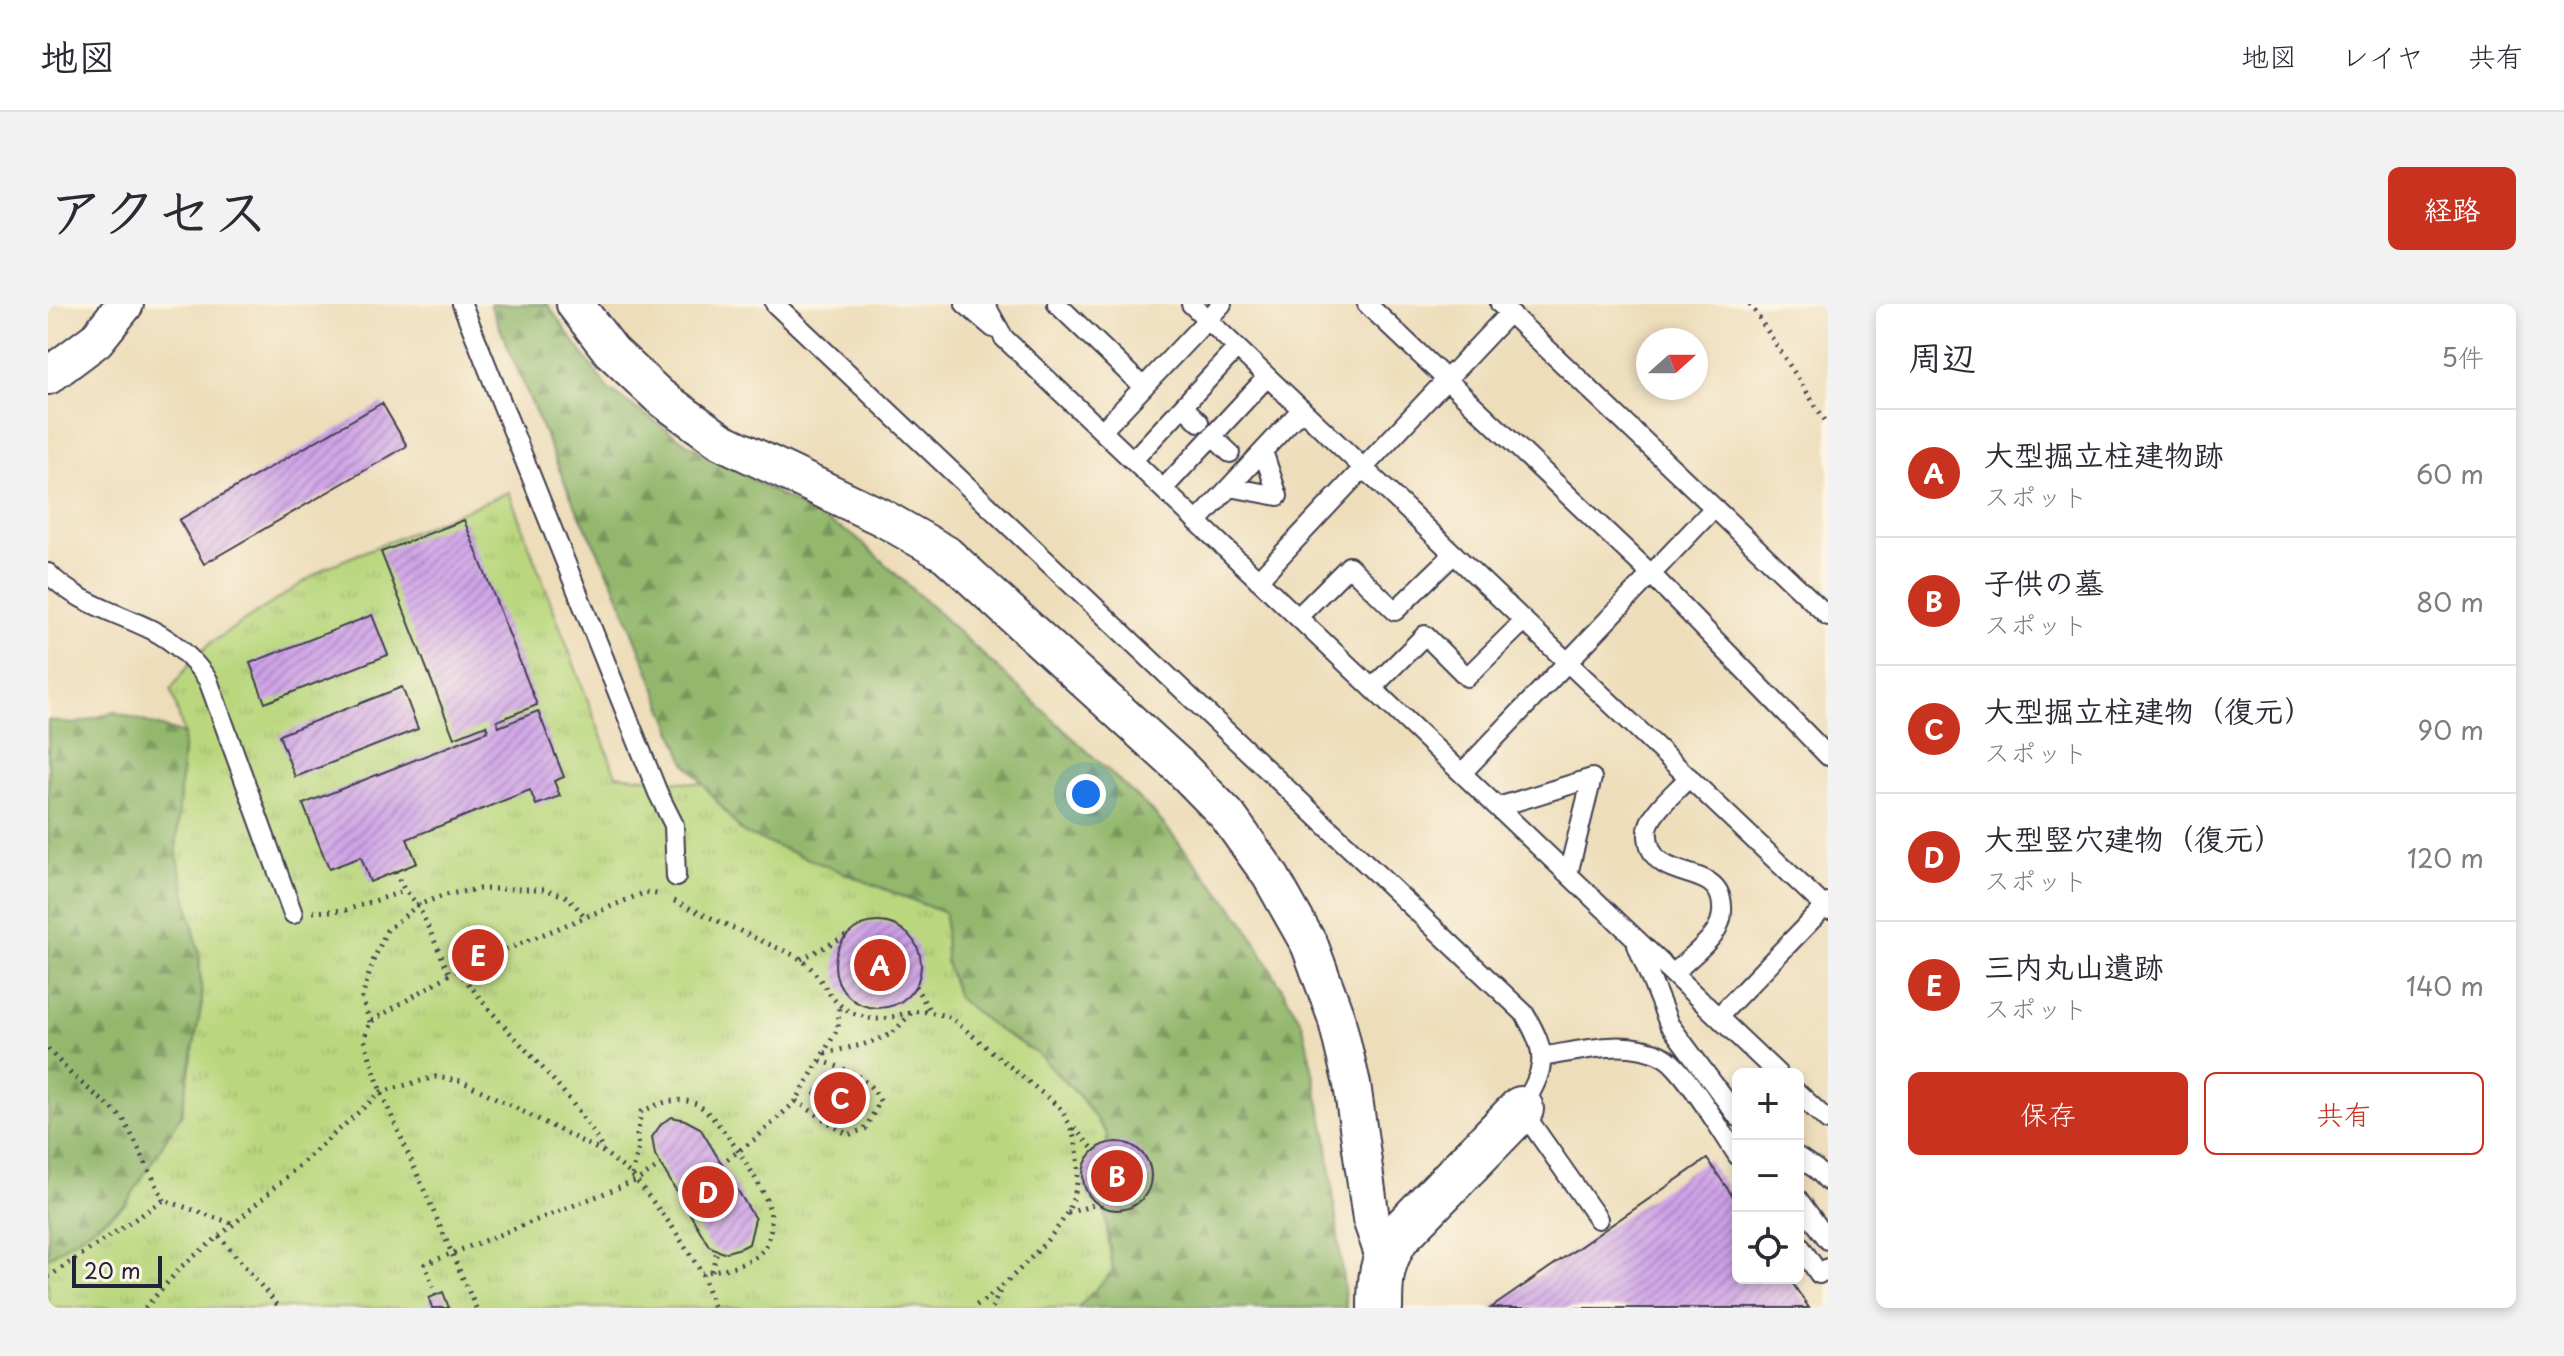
<!DOCTYPE html>
<html lang="ja">
<meta charset="utf-8">
<style>
body{margin:0;font-family:"Playpen Sans","Klee One",sans-serif;background:#f2f2f3;color:#2b2b33}
.controls{position:absolute;right:24px;bottom:24px;display:grid;overflow:hidden;border-radius:12px;box-shadow:0 4px 12px #0003}
.controls button{width:72px;height:72px;display:grid;place-items:center;padding:0;border:0;border-bottom:2px solid #e1e1e2;background:#fff;color:#2b2b33;font:40px sans-serif}
.compass{position:absolute;left:1588px;top:24px;width:72px;height:72px;border-radius:50%;background:#fff;box-shadow:0 4px 12px #0003;rotate:69deg}
.scale{position:absolute;left:24px;bottom:20px;width:90px;box-sizing:border-box;padding-left:8px;border:4px solid #22223b;border-top:0;font-size:22px;line-height:28px;white-space:nowrap;color:#22223b;-webkit-text-stroke:6px #fcf5e5;paint-order:stroke}
.you{position:absolute;left:1038px;top:490px;width:28px;height:28px;margin:-20px;border:6px solid #fff;border-radius:50%;background:#1a73e8;box-shadow:0 0 0 12px #1a73e833}
.badge{display:grid;place-items:center;width:52px;height:52px;border-radius:50%;background:#c8321e;color:#fff;font-size:26px;font-weight:700}
.pin{position:absolute;translate:-50% -50%;border:4px solid #fff;box-shadow:0 2px 8px #0006}
.list{margin:0;padding:0;list-style:none}
h2{display:flex;justify-content:space-between;align-items:center;height:104px;margin:0;padding:0 32px;font-size:34px}
h2 small{font-size:26px;font-weight:400;color:#7c7c81}
.list li{display:grid;grid-template-columns:52px 1fr auto;gap:24px;align-items:center;box-sizing:border-box;height:128px;padding:0 32px;border-top:2px solid #e1e1e2}
.list b{display:block;font-size:30px;white-space:nowrap}
.list p{margin:0;font-size:26px;white-space:nowrap;color:#7c7c81}
.list em{font-size:26px;font-style:normal;color:#7c7c81}
.actions{display:flex;gap:16px;padding:24px 32px}
.actions a{flex:1;padding:18px 0;border:2px solid #c8321e;border-radius:12px;text-align:center;font-size:28px;color:#c8321e}
.actions .main{background:#c8321e;color:#fff}
.icon{flex:none;width:44px;height:44px;fill:none;stroke:currentColor;stroke-width:2;stroke-linecap:round;stroke-linejoin:round}
.map{position:relative;flex:none;width:1780px;height:1004px;overflow:hidden;border-radius:12px}
header{display:flex;align-items:center;gap:48px;box-sizing:border-box;height:112px;padding:0 40px;background:#fff;border-bottom:2px solid #e1e1e2}
header strong{font-size:38px}
nav{display:flex;gap:44px;margin-inline-start:auto;font-size:28px}
.intro{display:flex;align-items:center;justify-content:space-between;box-sizing:border-box;height:192px;padding:0 48px}
h1{margin:0;font-size:56px}
.button{padding:20px 36px;border-radius:12px;background:#c8321e;color:#fff;font-size:28px;font-weight:700}
main{display:flex;gap:48px;padding:0 48px}
aside{flex:1;background:#fff;border-radius:12px;box-shadow:0 4px 12px #0003}
.map>svg:first-child{display:block}
.grass{fill:url(#grass-tufts);stroke:#6e7c5c;stroke-width:2}
.forest{fill:url(#forest-firs);stroke:#5a6d54;stroke-width:2}
.building{fill:url(#building-hatch)}
.lines{fill:none;stroke-linecap:round;stroke-linejoin:round}
.service-casing{stroke:#403e4e;stroke-width:22}
.minor-casing{stroke:#403e4e;stroke-width:40}
.tertiary-casing{stroke:#403e4e;stroke-width:48}
.path{stroke:#403e4e;stroke-width:5;stroke-dasharray:2 6;stroke-linecap:butt}
.service{stroke:#fff;stroke-width:18}
.minor{stroke:#fff;stroke-width:36}
.tertiary{stroke:#fff;stroke-width:44}
</style>
<header>
<strong>地図</strong>
<nav><a>地図</a><a>レイヤ</a><a>共有</a></nav>
</header>
<div class="intro"><h1>アクセス</h1><a class="button">経路</a></div>
<main>
<div class="map">
<svg width="1780" height="1004" viewBox="0 0 1780 1004">
<defs>
<pattern id="grass-tufts" width="24" height="20" patternUnits="userSpaceOnUse" patternTransform="scale(2)"><rect width="24" height="20" fill="#bad77e"/><path d="M3 7l-1-3M5 7V3M7 7l1-3M15 17l-1-3M17 17v-4M19 17l1-3" fill="none" stroke="#a0b86e"/></pattern>
<pattern id="forest-firs" width="22" height="20" patternUnits="userSpaceOnUse" patternTransform="scale(2)"><rect width="22" height="20" fill="#93b86d"/><path d="M5 1l3.5 6h-7zM16 11l3.5 6h-7z" fill="#78955b"/></pattern>
<pattern id="building-hatch" width="6" height="6" patternUnits="userSpaceOnUse" patternTransform="scale(2)"><rect width="6" height="6" fill="#cda0e7"/><path d="M-1 1l2-2M0 6l6-6M5 7l2-2" fill="none" stroke="#a682bc"/></pattern>
</defs>
<rect width="100%" height="100%" fill="#fcf5e5"/>
<filter id="ink" filterUnits="userSpaceOnUse"><feTurbulence type="fractalNoise" baseFrequency=".0125" numOctaves="2"/><feDisplacementMap in="SourceGraphic" scale="16" xChannelSelector="R" yChannelSelector="G"/><feConvolveMatrix kernelMatrix="1 2 1 2 8 2 1 2 1" color-interpolation-filters="sRGB"/></filter>
<filter id="wash" filterUnits="userSpaceOnUse"><feTurbulence type="fractalNoise" baseFrequency=".006" numOctaves="4" result="noise"/><feDisplacementMap in="SourceGraphic" scale="32" xChannelSelector="R" yChannelSelector="G"/><feGaussianBlur stdDeviation="1.8" result="paint"/><feColorMatrix in="noise" values="0 0 0 0 0 0 0 0 0 0 0 0 0 0 0 0 0 1.4 0 .05"/><feComposite in="paint" operator="in"/></filter>
<g filter="url(#wash)">
<rect width="100%" height="100%" fill="#edddba"/>
<!-- grass -->
<path class="grass" d="M461 188 568 471 655 480 695 529 897 609 898 658 946 723 990 750 1033 794 1059 830 1058 915 1065 967 1030 1004H0V954L72 905 133 811 154 698 151 650 128 547 136 430 123 385 145 355 164 338 279 263Z"/>
<!-- forest -->
<path class="forest" d="M442 0H499L560 85 640 140 808 233 1106 509 1194 615 1255 721 1279 835 1298 1004H1030L1065 967 1058 915 1059 830 1033 794 990 750 946 723 910 694 898 658 897 609 695 529 637 458 566 280 522 191Z
M66 408 136 430 128 547 151 650 154 698 133 811 78 900 0 954V416L27 420Z"/>
<g id="blocks">
<!-- building -->
<path class="building" d="M334 99 359 142 156 260 131 216Z
M416 216 489 401 449 417 451 423 490 407 516 473 506 477 512 492 488 501 482 486 359 535 369 559 322 578 313 553 281 565 255 500 440 427 438 421 406 434 333 248Z
M324 311 340 351 217 399 202 359Z
M354 383 370 425 247 473 231 431Z
M787 661a43 43 0 1 1 86 0a43 43 0 1 1-86 0Z
M781 771 818 798 803 818 766 790Z
M624 813 637 816 652 824 707 915 701 940 693 944 675 949 661 942 607 851 604 833 614 819Z
M1035 872a34 34 0 1 1 68 0a34 34 0 1 1-68 0Z
M1659 855 1690 900V974H1741L1761 1004H1443Z
M395 988 401 1004H384L381 994Z"/>
</g>
</g>
<g filter="url(#ink)">
<use href="#blocks" fill-opacity="0" stroke="#403e4e" stroke-width="2"/>
<g class="lines">
<!-- service casing -->
<g class="service-casing">
<path id="service" d="M414 0 610 489 626 521 628 573
M727 0 1476 709C1501 751 1498 764 1473 805L1550 915
M917 0 945 24
M937 0 956 34 1730 770
M1009 0 1095 83
M1143 0 1780 606
M1319 0 1603 270 1780 452
M1452 0 1780 312
M1135 102 1151 118
M1054 127 1174 0
M1164 132 1182 149
M1085 156 1189 44
M1182 183 1230 192 1215 147
M1115 185 1219 73
M1149 218 1254 105
M0 269C27 298 70 309 104 326 127 338 146 356 160 376L245 610
M1210 276 1461 9
M1250 313 1301 262 1347 307 1406 250
M1324 384 1377 331 1419 373 1476 317
M1414 469 1666 204
M1450 503 1544 474 1520 570
M1589 641 1621 720 1690 813
M1625 670C1638 657 1654 645 1665 631 1671 623 1675 612 1674 602 1672 558 1610 580 1601 539 1600 534 1599 526 1601 521 1607 504 1629 487 1641 473
M1670 713 1780 599
M1493 753C1532 747 1579 733 1616 753 1636 764 1675 830 1690 852
M1750 789 1780 817
M1750 853 1768 865 1780 877
M1750 895 1780 936
M1750 939 1771 970 1780 964"/>
</g>
<!-- minor casing -->
<g class="minor-casing">
<path id="minor" d="M527 0 563 47 612 93 673 137 835 214 898 250 1131 462 1179 511 1222 571 1262 642 1288 713 1304 780 1323 915 1336 953
M0 72 48 36 77 0"/>
</g>
<!-- tertiary casing -->
<g class="tertiary-casing">
<path id="tertiary" d="M1332 1004C1332 974 1333 959 1349 933L1473 805"/>
</g>
<!-- path -->
<path class="path" d="M1702 0 1780 121
M347 568 357 587 370 601 402 671
M626 597C656 611 686 624 716 638 729 644 744 649 755 657 777 674 779 698 805 709 834 721 840 712 865 708 878 706 889 710 902 713L1011 803C1033 834 1037 873 1019 909 1010 926 993 943 980 957 962 975 946 992 923 1004
M265 608 298 606 357 587
M753 655 798 632
M411 666C455 731 520 778 556 848
M867 682 882 707
M322 718 314 694 325 657 339 626 370 601 397 591 430 585H496L520 593 538 614
M0 745 24 771 75 814 116 896
M777 749 814 741 844 730 863 709
M748 797 800 831 817 825 832 797C821 773 796 764 773 757
M1026 824 1047 847
M673 860 707 835 748 797 790 724 791 702
M584 871 591 843 589 831 593 808C610 800 627 792 646 799 667 806 715 881 721 903 725 913 723 936 716 945 702 962 675 965 654 969
M1020 909 1049 900
M171 932 232 1004
M664 967 669 946
M0 973 116 896 186 920
M388 991 377 960 590 876 613 861
M97 1004 134 962 186 920 333 788 387 773 413 777 438 789 557 849 584 871 623 921 654 969 666 1004
M428 1004 333 788 316 735 322 718 411 665 598 588 613 591
M944 1004 952 987"/>
<!-- service -->
<use href="#service" class="service"/>
<!-- minor -->
<use href="#minor" class="minor"/>
<!-- tertiary -->
<use href="#tertiary" class="tertiary"/>
</g>
</g>
</svg>
<div class="controls">
<button>+</button>
<button>−</button>
<button><svg class="icon" aria-label="locate" viewBox="0 0 24 24"><circle cx="12" cy="12" r="6"/><path d="M12 2v4M12 18v4M2 12h4M18 12h4"/></svg></button>
</div>
<svg class="compass" viewBox="-18 -18 36 36"><path d="M0-13l5 13h-10z" fill="#e53935"/><path d="M0 13l5-13h-10z" fill="#7c7c81"/></svg>
<div class="scale">20 m</div>
<div class="you"></div>
<div class="pin badge" style="left:832px;top:661px">A</div>
<div class="pin badge" style="left:1069px;top:872px">B</div>
<div class="pin badge" style="left:792px;top:794px">C</div>
<div class="pin badge" style="left:660px;top:888px">D</div>
<div class="pin badge" style="left:430px;top:651px">E</div>
</div>
<aside>
<h2>周辺<small>5件</small></h2>
<ul class="list">
<li><span class="badge">A</span><div><b>大型掘立柱建物跡</b><p>スポット</p></div><em>60 m</em></li>
<li><span class="badge">B</span><div><b>子供の墓</b><p>スポット</p></div><em>80 m</em></li>
<li><span class="badge">C</span><div><b>大型掘立柱建物（復元）</b><p>スポット</p></div><em>90 m</em></li>
<li><span class="badge">D</span><div><b>大型竪穴建物（復元）</b><p>スポット</p></div><em>120 m</em></li>
<li><span class="badge">E</span><div><b>三内丸山遺跡</b><p>スポット</p></div><em>140 m</em></li>
</ul>
<div class="actions"><a class="main">保存</a><a>共有</a></div>
</aside>
</main>
